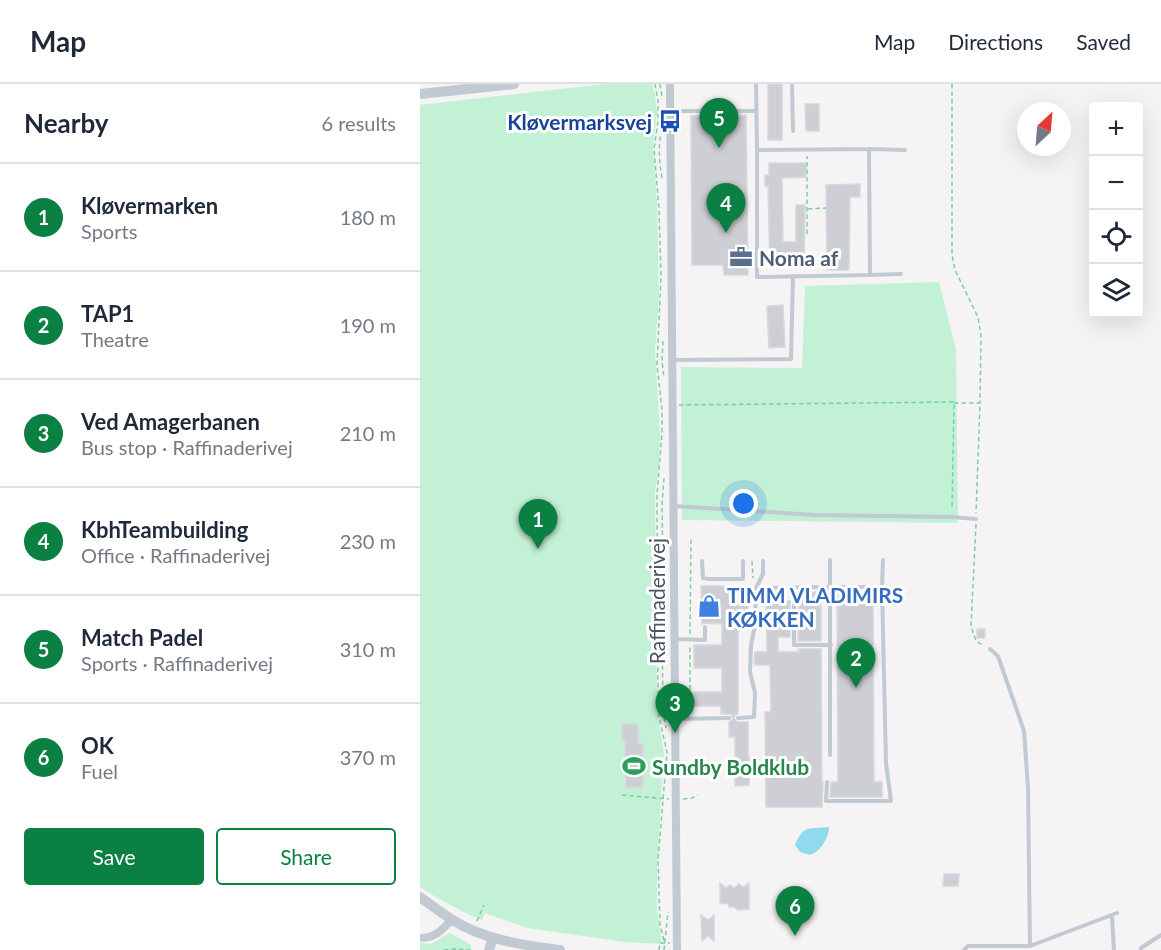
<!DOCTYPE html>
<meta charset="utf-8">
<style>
body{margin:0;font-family:Lato,sans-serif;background:#f6f6f7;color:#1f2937}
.controls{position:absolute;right:18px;top:18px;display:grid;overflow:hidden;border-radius:6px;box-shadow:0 6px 24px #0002}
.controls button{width:54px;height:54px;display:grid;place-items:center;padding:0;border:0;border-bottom:2px solid #e0e1e3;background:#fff;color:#1f2937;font:30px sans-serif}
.compass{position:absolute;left:597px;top:18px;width:54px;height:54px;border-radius:50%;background:#fff;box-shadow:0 6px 24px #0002;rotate:26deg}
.you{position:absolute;left:324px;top:420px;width:21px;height:21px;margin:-15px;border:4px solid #fff;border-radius:50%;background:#1a73e8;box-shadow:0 0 0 9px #1a73e833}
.badge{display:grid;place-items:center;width:39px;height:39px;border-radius:50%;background:#0b8043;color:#fff;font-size:20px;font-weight:700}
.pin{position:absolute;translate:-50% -50px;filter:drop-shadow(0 2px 3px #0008)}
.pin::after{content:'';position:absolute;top:32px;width:21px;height:18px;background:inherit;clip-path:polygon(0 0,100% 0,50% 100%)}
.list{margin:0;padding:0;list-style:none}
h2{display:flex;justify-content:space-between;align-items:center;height:78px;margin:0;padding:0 24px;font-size:26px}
h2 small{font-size:20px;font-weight:400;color:#747a83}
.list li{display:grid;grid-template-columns:39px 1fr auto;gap:18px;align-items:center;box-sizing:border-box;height:108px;padding:0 24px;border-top:2px solid #e0e1e3}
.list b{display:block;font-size:22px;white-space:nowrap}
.list p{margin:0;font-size:20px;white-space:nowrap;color:#747a83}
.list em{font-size:20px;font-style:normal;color:#747a83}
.actions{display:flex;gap:12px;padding:18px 24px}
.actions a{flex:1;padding:14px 0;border:2px solid #0b8043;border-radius:6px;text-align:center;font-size:21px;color:#0b8043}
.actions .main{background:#0b8043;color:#fff}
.icon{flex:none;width:33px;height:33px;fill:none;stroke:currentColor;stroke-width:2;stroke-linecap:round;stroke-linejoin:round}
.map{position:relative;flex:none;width:741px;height:866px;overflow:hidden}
header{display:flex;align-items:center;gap:36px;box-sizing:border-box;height:84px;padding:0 30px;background:#fff;border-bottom:2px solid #e0e1e3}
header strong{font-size:28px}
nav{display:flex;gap:33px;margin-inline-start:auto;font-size:21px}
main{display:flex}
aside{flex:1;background:#fff}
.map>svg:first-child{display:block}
.green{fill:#c3f1d5}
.water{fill:#90daee}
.building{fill:#cdcfd5;stroke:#d7d9de;stroke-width:1.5}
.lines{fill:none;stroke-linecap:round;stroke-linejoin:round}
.path{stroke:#7ad0a6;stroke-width:1.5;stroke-dasharray:4.5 3;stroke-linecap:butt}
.service{stroke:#c1cad2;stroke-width:4}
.minor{stroke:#c1cad2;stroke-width:8}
.tertiary{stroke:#c1cad2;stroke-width:10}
.labels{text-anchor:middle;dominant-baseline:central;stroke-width:6;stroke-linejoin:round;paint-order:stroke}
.transit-label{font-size:21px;font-weight:bold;fill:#164399;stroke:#fff;text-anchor:end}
.service-label{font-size:21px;font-weight:bold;fill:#4e5e75;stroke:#fff;text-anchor:start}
.shop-label{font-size:21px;font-weight:bold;fill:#366cbe;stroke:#fff;text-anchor:start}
.street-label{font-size:21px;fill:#4a5661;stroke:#fff}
.leisure-label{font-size:21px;font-weight:bold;fill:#27864d;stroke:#fff;text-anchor:start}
</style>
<header>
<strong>Map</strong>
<nav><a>Map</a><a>Directions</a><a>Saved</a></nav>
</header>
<main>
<aside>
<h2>Nearby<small>6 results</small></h2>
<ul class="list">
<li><span class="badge">1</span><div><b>Kløvermarken</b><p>Sports</p></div><em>180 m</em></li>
<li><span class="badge">2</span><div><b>TAP1</b><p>Theatre</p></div><em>190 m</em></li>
<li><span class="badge">3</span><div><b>Ved Amagerbanen</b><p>Bus stop · Raffinaderivej</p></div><em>210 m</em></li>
<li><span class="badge">4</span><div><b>KbhTeambuilding</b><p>Office · Raffinaderivej</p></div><em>230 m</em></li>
<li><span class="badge">5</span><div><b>Match Padel</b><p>Sports · Raffinaderivej</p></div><em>310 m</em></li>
<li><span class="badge">6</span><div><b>OK</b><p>Fuel</p></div><em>370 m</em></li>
</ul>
<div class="actions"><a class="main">Save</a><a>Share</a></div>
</aside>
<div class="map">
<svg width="741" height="866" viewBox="0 0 741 866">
<rect width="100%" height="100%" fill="#f5f3f3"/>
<!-- green -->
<path class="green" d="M185 0H232L235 11 237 28 233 62 237 117 239 214 235 267 240 351 239 382 235 409 237 618 238 633 244 669 242 694 237 788V825L242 860 205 858 107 844 65 829 62 836C40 827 20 816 0 803V21Z
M519 198 536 265 538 439 262 436 261 283 382 284 385 202Z
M30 849 51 861V866H0V859L11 860Z"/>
<!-- water -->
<path class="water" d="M409 743C409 754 400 768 390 771L380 768 375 761C383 741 389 745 409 743Z"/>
<!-- building -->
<path class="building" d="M348 0H362V56H348Z
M385 20H399V47H386Z
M326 31 328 191H304L303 181H272L271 32Z
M349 79H386V93L362 94 363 158H376V121H385L384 182 350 183 348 102H345V91H349Z
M440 100V113H430L429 186H407L406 101Z
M363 221 365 263 349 264 347 222Z
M281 502H328V540H318V630L315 631 314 634 317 638H328V673H330L329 701 315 702V683L312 676 315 673V653H309V638L313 635 312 631 310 630H301V622H274V608H302V584H274V561H302V540L284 539 282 540Z
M379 508H401V557H378Z
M417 511H453L454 698H462V713H410L411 698H418Z
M346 517H370V553H358V568H379L378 565H401L402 698H403L402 723H346L345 628H351L350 581H335L334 578 335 568H347Z
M557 545H565V554H557Z
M202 640H218V660H223V703L206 704 205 656H202Z
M524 790H539L538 802H523Z
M300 799 306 804 310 801 314 804 319 800 323 803 329 799V825L318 826 314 823H309L308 819 300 820Z
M281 831 288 836 294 831V857L288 852 282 857Z"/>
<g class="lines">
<!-- path -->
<path class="path" d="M235 0 238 17V37L234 65 239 125 241 192 237 281 242 326V348L237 412 238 602 239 633 247 668 238 776 240 840 244 857
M240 0 242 13
M532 0V171L535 186 558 233 561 252 560 319
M242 45C238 61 239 77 242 94
M388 125 406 124
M387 150V72
M243 257 242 277 244 294
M534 319H560L556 429
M259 321 534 318 532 426
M244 394 242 420 243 485 242 538 243 627 246 644
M556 440 551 542 556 557 564 562
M332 477 333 494
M270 550 271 453
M270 628V561
M202 711 249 715
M263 715 272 714 278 711
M57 837 64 821
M24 866 32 865 52 866
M239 866 240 859H250
M244 866 248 828"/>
<!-- service -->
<path class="service" d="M336 0 337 66
M372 0 373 47
M250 27H336
M449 65 450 191 337 193V66Z
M449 65 485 66
M450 191 481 190
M253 276 371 275 373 192
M254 422 395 431 532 433 556 435
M282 477 283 494 288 495H323V477
M462 503 463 476
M336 504 410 503V671
M374 504V561H411
M255 555 285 556V543
M570 565 578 572 604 647 608 704 610 862
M318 634 334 633 335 609 330 588 331 561 335 541 336 504 343 490V477
M256 635 309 634
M407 698 406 717H471L466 679 462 503H410V476
M692 831 694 866
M544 866 548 862H610L697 829
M721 866V864L741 851"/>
<!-- minor -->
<path class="minor" d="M250 0 257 866
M0 854C17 853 20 847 32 836"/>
<!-- tertiary -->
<path class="tertiary" d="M0 10 94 0
M0 813C10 820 20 828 31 835 63 856 103 861 140 866
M69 866 73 854"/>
</g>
<!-- icons -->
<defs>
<g id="bus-bare" transform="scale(1.8)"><path d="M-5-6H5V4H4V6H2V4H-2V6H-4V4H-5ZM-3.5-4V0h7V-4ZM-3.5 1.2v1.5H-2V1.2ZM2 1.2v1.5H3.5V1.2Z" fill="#1a4fb4" stroke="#fff" stroke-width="2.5" paint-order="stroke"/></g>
<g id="office-bare" transform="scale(1.8)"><path d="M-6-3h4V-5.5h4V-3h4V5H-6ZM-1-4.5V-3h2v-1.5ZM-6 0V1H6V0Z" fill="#5c6f8a" stroke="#fff" stroke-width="2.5" paint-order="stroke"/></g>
<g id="shop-bare" transform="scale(1.8)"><path d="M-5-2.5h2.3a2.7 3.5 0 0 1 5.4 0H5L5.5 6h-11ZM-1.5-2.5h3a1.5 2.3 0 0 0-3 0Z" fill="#3f7fe0" stroke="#fff" stroke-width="2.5" paint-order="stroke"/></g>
<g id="stadium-bare" transform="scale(1.8)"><path d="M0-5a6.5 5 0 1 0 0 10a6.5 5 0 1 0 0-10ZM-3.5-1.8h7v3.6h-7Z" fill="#2e9e5b" stroke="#fff" stroke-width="2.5" paint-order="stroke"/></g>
</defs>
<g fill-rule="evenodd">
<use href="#bus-bare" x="250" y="37"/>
<use href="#office-bare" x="321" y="173"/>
<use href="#shop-bare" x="289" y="522"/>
<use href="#stadium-bare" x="214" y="682"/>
</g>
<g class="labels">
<!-- transit labels -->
<g class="transit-label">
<text x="232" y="37">Kløvermarksvej</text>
</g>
<!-- service labels -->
<g class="service-label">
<text x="339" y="173">Noma af</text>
</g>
<!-- shop labels -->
<g class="shop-label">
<text x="307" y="510">TIMM VLADIMIRS<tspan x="307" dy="24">KØKKEN</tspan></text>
</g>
<!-- street labels -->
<g class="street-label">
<text transform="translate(236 517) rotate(-90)">Raffinaderivej</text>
</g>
<!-- leisure labels -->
<g class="leisure-label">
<text x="232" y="682">Sundby Boldklub</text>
</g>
</g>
</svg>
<div class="controls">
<button>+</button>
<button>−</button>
<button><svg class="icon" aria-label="locate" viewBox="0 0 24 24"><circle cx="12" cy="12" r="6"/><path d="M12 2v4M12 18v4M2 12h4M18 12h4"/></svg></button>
<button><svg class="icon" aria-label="layers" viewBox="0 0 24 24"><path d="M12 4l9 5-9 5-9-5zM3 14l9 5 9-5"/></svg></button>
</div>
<svg class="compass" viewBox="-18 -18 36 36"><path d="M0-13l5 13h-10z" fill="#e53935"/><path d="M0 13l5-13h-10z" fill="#747a83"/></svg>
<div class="you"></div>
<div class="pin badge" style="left:118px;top:465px">1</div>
<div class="pin badge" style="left:436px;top:604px">2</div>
<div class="pin badge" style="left:255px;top:649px">3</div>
<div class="pin badge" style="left:306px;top:149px">4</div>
<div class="pin badge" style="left:299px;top:64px">5</div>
<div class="pin badge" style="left:375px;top:852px">6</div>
</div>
</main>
